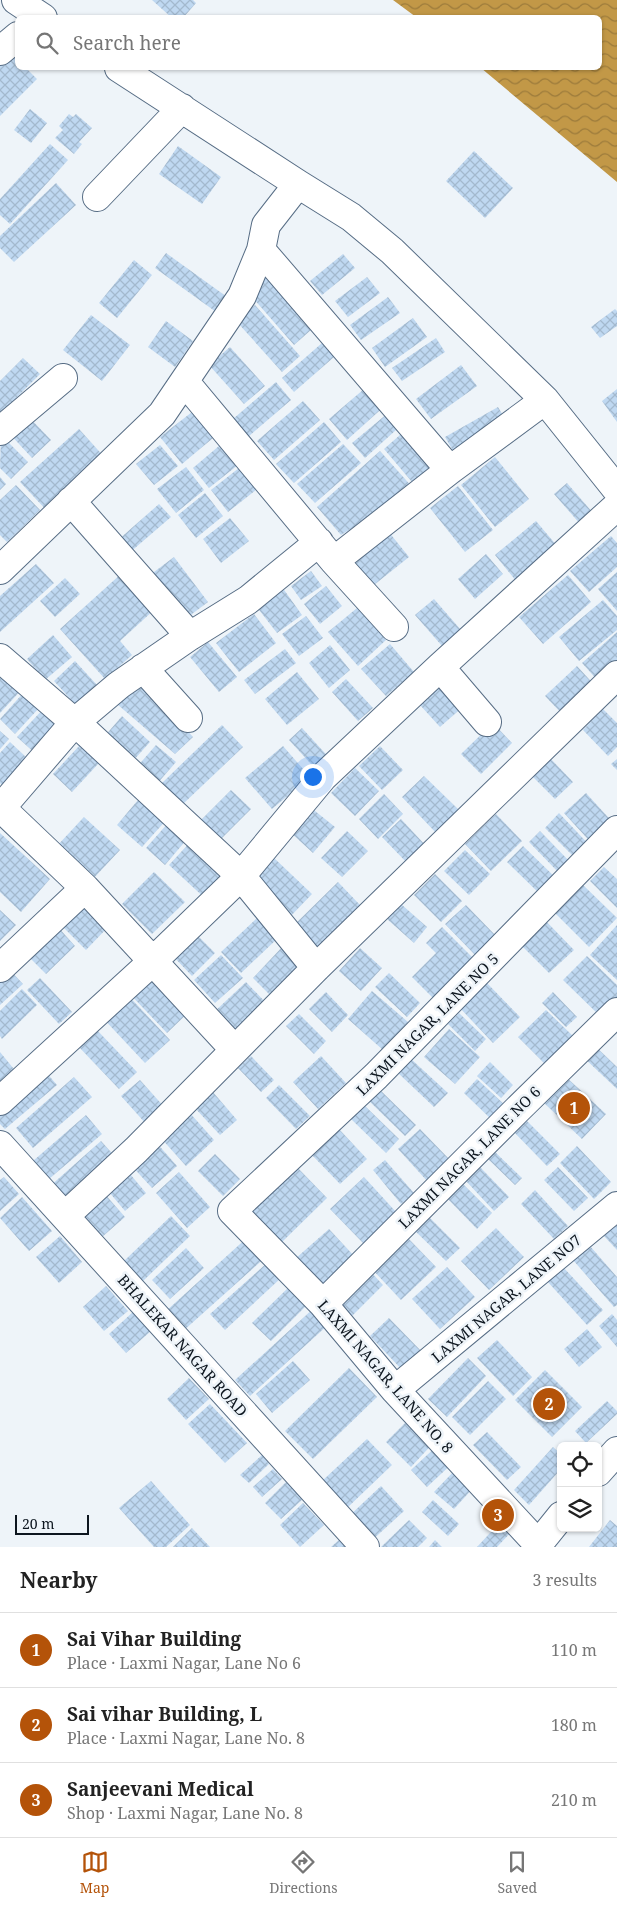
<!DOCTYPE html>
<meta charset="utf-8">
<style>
body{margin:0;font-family:"Noto Serif",serif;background:#f2f2f2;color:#222}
.controls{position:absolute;right:15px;bottom:15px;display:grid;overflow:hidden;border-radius:8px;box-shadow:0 1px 4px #0004}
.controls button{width:45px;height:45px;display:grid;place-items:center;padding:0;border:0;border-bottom:1px solid #e0e0e0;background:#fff;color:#222;font:25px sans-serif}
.scale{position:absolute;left:15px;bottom:12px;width:74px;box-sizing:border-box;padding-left:5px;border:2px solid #0d161f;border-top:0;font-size:14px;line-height:18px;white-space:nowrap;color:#0d161f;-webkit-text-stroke:4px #eef4f9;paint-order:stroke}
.you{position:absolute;left:312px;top:776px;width:18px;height:18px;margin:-12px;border:4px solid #fff;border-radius:50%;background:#1a73e8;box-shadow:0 0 0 8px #1a73e833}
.badge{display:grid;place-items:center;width:32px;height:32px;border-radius:50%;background:#b45309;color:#fff;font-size:16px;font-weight:700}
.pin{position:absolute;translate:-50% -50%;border:2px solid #fff;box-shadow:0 1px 5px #0006}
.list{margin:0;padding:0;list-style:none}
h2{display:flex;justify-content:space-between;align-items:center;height:65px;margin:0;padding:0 20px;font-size:21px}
h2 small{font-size:16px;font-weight:400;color:#767676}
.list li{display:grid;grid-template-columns:32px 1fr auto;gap:15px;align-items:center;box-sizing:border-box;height:75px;padding:0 20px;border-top:1px solid #e0e0e0}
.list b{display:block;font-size:19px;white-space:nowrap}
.list p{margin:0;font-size:16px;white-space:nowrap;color:#767676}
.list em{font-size:16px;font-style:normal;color:#767676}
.icon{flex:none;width:28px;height:28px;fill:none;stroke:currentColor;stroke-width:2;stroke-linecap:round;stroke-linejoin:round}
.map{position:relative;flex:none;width:617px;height:1547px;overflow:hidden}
.search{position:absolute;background:#fff;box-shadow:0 1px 4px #0004;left:15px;right:15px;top:15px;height:55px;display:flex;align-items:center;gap:12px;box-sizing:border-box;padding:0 18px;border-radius:8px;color:#767676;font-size:19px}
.sheet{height:290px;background:#fff}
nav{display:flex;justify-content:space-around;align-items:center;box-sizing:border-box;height:70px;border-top:1px solid #e0e0e0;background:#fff;font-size:14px;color:#767676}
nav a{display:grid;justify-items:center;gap:2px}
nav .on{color:#b45309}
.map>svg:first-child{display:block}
.water{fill:url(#water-waves)}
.building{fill:url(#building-cross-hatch)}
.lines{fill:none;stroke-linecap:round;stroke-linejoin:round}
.minor-casing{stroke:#576d85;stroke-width:30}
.minor{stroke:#fff;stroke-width:28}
.labels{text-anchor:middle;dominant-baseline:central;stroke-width:5;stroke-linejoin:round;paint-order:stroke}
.street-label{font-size:15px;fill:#0d161f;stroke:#eef4f9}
</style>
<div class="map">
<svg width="617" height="1547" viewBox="0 0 617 1547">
<defs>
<pattern id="water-waves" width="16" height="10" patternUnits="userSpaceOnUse" patternTransform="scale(1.25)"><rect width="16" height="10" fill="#c29847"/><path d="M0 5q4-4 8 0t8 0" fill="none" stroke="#9c7b3b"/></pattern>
<pattern id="building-cross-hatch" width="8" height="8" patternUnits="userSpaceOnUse" patternTransform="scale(1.25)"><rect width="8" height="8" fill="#bfd8f1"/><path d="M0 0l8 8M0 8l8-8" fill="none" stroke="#a3b9ce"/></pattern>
</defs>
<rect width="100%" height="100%" fill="#eef4f9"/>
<!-- water -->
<path class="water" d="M393 0H617V182L481 68H600V18L416 17Z"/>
<!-- building -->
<path class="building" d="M152 0H193L196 3 183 18H172Z
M11 54 18 60V68H26L37 79 0 116V65Z
M30 109 47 123 31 143 14 130Z
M69 114 73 117 76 114 92 128 79 142 82 144 74 154 55 138 63 130 59 126Z
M50 144 68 160 10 224 0 215V199Z
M178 146 221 177 202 204 159 174Z
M474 151 513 188 485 218 446 181Z
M56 183 76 205 14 262 0 248V236Z
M166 253 234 302 223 317 155 268Z
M343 254 355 268 322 295 310 281Z
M134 260 152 275 117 318 99 303Z
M272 268 320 322 294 345 246 290Z
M367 277 380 293 348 317 335 301Z
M388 297 400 313 361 340 350 325Z
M255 305 300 356 282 372 237 322Z
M615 309 617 311V326L600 338 591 327Z
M91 315 130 345 102 381 63 350Z
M413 318 427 337 385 367 372 348Z
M166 321 193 341 175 367 148 347Z
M330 336 342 350 294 392 282 378Z
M436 338 445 352 402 381 392 368Z
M230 347 265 386 244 404 209 365Z
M23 358 40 374 0 414V381Z
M461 365 477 386 431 419 416 399Z
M276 382 291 400 248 437 233 419Z
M371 383 388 403 347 440 329 419Z
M617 389V422L602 401Z
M303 401 320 420 274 460 257 441Z
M498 407 508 424 455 454 445 437Z
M394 408 406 421 365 458 352 443Z
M192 412 213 438 182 464 160 437Z
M25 413 51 440 32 458 7 431Z
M324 422 341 442 294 483 276 464Z
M409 427 444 466 418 489 384 449Z
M79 429 107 460 49 513 20 482Z
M1 435 28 462 11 479 0 468Z
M226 440 243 461 209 488 193 468Z
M343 444 361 463 315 503 297 484Z
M160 445 178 466 154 485 136 464Z
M380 451 414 489 341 535 317 507Z
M495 457 529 499 495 527 461 485Z
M244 464 261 486 228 512 211 490Z
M186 467 204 490 176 513 157 489Z
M0 477 6 484 0 490Z
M567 483 594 514 581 525 554 494Z
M16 485 40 510 7 542 0 535V500Z
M458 486 493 530 465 552 430 508Z
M205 493 223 516 196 538 178 515Z
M159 504 171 517 128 554 117 541Z
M230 518 249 541 221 563 203 539Z
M536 521 558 547 517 582 495 555Z
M388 531 409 557 374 585 353 560Z
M611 536 617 543V567L589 592 570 571Z
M486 554 503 574 475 599 458 579Z
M174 557 208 602 184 620 150 575Z
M36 564 54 583 0 632V596Z
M311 571 322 586 301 600 291 586Z
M617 572V611L598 589Z
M122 573 155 609 120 641 132 655 105 679 60 629Z
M568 575 591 602 543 644 519 617Z
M65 578 80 594 55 617 40 601Z
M326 586 342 606 320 624 304 604Z
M282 587 302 615 277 633 256 606Z
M434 599 461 630 442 646 415 615Z
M603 600 617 616V630L579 661 559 637Z
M357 608 386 640 358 666 328 632Z
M254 614 276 643 239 672 216 643Z
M306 616 323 638 299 656 282 634Z
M617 632V666L599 682 582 663Z
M53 635 72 657 45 680 27 659Z
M208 642 237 677 219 692 190 657Z
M390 644 414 672 386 696 361 669Z
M330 645 350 670 329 688 309 663Z
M285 649 296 663 255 694 244 680Z
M75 661 97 685 76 705 54 681Z
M577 666 598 689 566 718 545 696Z
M297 672 319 699 287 725 265 699Z
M0 675 25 686 0 713Z
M346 679 373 708 358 721 332 692Z
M444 682 465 705 440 727 420 705Z
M146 684 193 737 175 754 117 704Z
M24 692 40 707 15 734 0 719Z
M47 705 66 723 37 755 17 737Z
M603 709 617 723V747L608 756 583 730Z
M122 716 150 742 132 762 104 737Z
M493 723 512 743 481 774 461 754Z
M222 725 243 747 183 804 162 783Z
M302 728 334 763 321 775 289 740Z
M0 731 9 739 0 749Z
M10 742 28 759 3 786 0 783V753Z
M80 745 99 763 72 792 53 774Z
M156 745 176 762 156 785 136 768Z
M283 746 310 777 272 809 245 778Z
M380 746 403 770 382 790 359 766Z
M549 757 573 782 555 799 531 775Z
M617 759V770L611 764Z
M355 768 379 791 355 816 331 793Z
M424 776 461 812 438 835 402 797Z
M231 790 251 809 215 845 196 825Z
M586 793 617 827 595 847 564 813Z
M143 794 169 817 142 847 117 825Z
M384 794 403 814 378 839 359 819Z
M310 807 335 827 313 853 289 831Z
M559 813 595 851 581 864 545 828Z
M496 814 522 841 491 871 465 844Z
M84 817 120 850 92 880 56 847Z
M401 819 428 848 409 865 382 837Z
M169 822 188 838 165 865 146 848Z
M347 831 368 851 342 877 321 858Z
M540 831 570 862 559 873 529 842Z
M0 833 50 879 21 912 0 892Z
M193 839 233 875 209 902 169 865Z
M523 846 559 881 543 897 507 862Z
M465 850 490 874 469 895 444 871Z
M273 857 312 894 288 919 249 882Z
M604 867 617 879V908L590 881Z
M154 872 185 902 152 934 122 904Z
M435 874 462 901 441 922 414 895Z
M338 882 360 905 313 951 291 928Z
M582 884 617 918 589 947 554 912Z
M81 897 110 925 86 950 57 921Z
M401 904 427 927 414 943 387 919Z
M466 905 498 938 478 958 445 924Z
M0 910 16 925 0 941Z
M258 917 278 938 241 973 221 952Z
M542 917 574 950 549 973 517 941Z
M617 925V980L590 955Z
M57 926 75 946 46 974 27 955Z
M442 927 475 960 435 1000 412 977 436 953 426 943Z
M193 931 215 953 192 976 170 953Z
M284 945 307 967 275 1000 253 978Z
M360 948 382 968 361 991 339 971Z
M221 955 243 978 215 1003 194 980Z
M587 956 617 985V998L600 1016 563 980Z
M152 965 193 1008 167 1033 126 990Z
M6 966 23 984 0 1005V972Z
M389 973 420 1003 407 1017 375 987Z
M40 978 72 1012 59 1024 27 990Z
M246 982 269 1006 235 1038 212 1014Z
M486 982 520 1017 493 1043 459 1007Z
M22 989 37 1005 2 1039 0 1036V1011Z
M372 991 408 1022 383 1050 348 1019Z
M125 992 170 1040 145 1063 100 1015Z
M326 992 348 1015 332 1032 309 1009Z
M553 992 577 1017 566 1027 542 1003Z
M546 1010 574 1037 546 1065 518 1037Z
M459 1013 486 1039 475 1051 448 1024Z
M299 1014 326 1041 314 1054 286 1026Z
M96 1029 137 1072 119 1089 78 1046Z
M449 1029 480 1057 455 1084 424 1057Z
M592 1043 617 1067V1089L581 1055Z
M0 1052 18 1074 0 1088Z
M251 1056 274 1080 261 1092 238 1068Z
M321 1056 346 1083 318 1109 293 1082Z
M410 1058 448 1093 434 1107 397 1072Z
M490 1062 513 1085 501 1098 477 1076Z
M45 1071 57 1085 5 1129 0 1124V1109Z
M565 1076 606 1114 582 1139 542 1101Z
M74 1077 92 1097 33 1148 16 1128Z
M477 1079 507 1107 493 1121 464 1093Z
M140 1080 166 1109 147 1125 121 1096Z
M279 1085 310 1116 296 1129 266 1098Z
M378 1088 416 1125 405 1136 367 1099Z
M212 1091 237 1120 220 1135 194 1107Z
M364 1105 399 1139 386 1153 350 1118Z
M189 1112 214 1140 186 1166 160 1137Z
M86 1115 102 1134 49 1179 33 1161Z
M524 1118 560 1154 547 1166 512 1130Z
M338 1128 367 1159 340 1184 311 1154Z
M420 1129 451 1161 428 1182 398 1149Z
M101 1141 119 1161 67 1207 49 1187Z
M155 1141 177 1166 152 1188 130 1164Z
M577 1146 611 1182 594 1199 560 1163Z
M492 1149 522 1178 515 1185 485 1156Z
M215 1154 240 1179 223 1196 198 1171Z
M385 1160 414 1193 401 1204 373 1170Z
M294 1164 327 1198 282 1242 249 1208Z
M480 1167 509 1197 494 1211 466 1181Z
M558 1167 588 1198 574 1211 544 1180Z
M125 1168 146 1193 125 1211 104 1186Z
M179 1172 210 1207 187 1228 156 1193Z
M4 1177 19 1194 0 1211V1180Z
M364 1177 397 1213 364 1244 330 1209Z
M462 1183 492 1213 477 1229 447 1198Z
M535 1190 568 1226 554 1239 521 1204Z
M103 1192 125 1217 102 1237 79 1212Z
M22 1197 52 1231 29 1251 0 1218Z
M426 1214 460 1248 446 1261 412 1228Z
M171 1216 190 1236 143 1281 124 1261Z
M617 1225V1250L604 1236Z
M496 1228 524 1257 489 1290 461 1261Z
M329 1229 355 1257 322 1288 295 1259Z
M250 1235 268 1255 182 1332 165 1312Z
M405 1235 436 1267 401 1300 370 1267Z
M60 1236 82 1262 59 1283 36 1257Z
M590 1246 617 1277V1305L614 1307 573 1260Z
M186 1248 204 1268 170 1299 152 1280Z
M268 1262 282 1277 225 1330 210 1314Z
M447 1267 475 1297 440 1329 412 1299Z
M563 1267 603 1310 587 1325 547 1281Z
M369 1270 383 1285 351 1317 336 1302Z
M106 1286 128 1311 104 1331 83 1307Z
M289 1287 306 1306 271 1341 252 1323Z
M314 1308 329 1324 250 1396 235 1380Z
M134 1311 151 1331 126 1353 109 1334Z
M612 1314 617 1320V1347L599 1326Z
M389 1318 424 1354 405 1373 370 1336Z
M587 1329 602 1347 579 1367 564 1349Z
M497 1340 532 1377 513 1396 477 1358Z
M468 1358 486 1376 447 1417 428 1399Z
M293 1361 310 1380 272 1413 256 1394Z
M349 1368 377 1397 313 1459 285 1431Z
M545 1370 582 1407 552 1437 515 1400Z
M189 1378 209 1399 186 1420 167 1399Z
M488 1381 506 1399 470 1435 452 1417Z
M607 1401 617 1411V1414L586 1443 575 1431Z
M210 1404 247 1443 225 1463 188 1424Z
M414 1414 438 1438 411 1467 386 1442Z
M487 1432 521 1467 507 1480 473 1445Z
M367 1439 392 1465 346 1509 321 1482Z
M440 1443 456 1460 427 1487 411 1470Z
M553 1447 561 1454V1469L529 1505 514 1490Z
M262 1455 269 1464 249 1483 240 1475Z
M273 1469 282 1479 262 1497 253 1487Z
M456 1469 475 1486 454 1509 434 1492Z
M151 1481 190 1525 166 1547H154L119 1508Z
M286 1482 303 1499 281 1519 265 1503Z
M381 1486 404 1511 369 1543 347 1518Z
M433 1500 459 1524 448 1536 422 1512Z
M303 1503 324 1525 300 1547 280 1525Z
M409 1520 427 1538 418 1547H381Z
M502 1520 513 1530 497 1547H477Z
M610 1520 617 1526V1547H589Z
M192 1528 210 1547H173Z
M340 1539 347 1547H331Z
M435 1540 442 1547H429Z"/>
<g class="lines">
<!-- minor casing -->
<g class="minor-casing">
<path id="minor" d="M16 0 43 18
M0 51 18 36
M119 68 298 184 351 217 392 251 545 400 617 490
M97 197 182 108
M261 250 450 470
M185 382 334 561 394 627
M0 431 63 378
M71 501 190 636
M334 561 450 470 545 400
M0 570 162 414 242 296 261 250 266 225 298 184
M0 658 87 733 241 876 316 968
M440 667 487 722
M143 668 188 718
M0 807 85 888
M0 809 74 723 119 685 190 636 248 600 319 542
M0 968 85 888 234 1049
M0 1101 152 962 241 876 323 777 440 667 617 506
M0 1145 365 1547
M66 1215 136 1150 316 968 617 675
M323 1304 517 1110 617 1012
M395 1390 617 1206
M598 1472 617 1451
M538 1544 395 1390 323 1304 232 1211 376 1076 617 830
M536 1547 561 1516"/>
</g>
<!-- minor -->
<use href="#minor" class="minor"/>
</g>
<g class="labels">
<!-- street labels -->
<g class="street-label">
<text transform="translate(427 1024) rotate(-45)">LAXMI NAGAR, LANE NO 5</text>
<text transform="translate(469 1157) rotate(-45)">LAXMI NAGAR, LANE NO 6</text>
<text transform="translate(506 1298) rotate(-40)">LAXMI NAGAR, LANE NO7</text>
<text transform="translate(183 1345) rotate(48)">BHALEKAR NAGAR ROAD</text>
<text transform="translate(386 1376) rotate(49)">LAXMI NAGAR, LANE NO. 8</text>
</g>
</g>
</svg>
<div class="controls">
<button><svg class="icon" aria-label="locate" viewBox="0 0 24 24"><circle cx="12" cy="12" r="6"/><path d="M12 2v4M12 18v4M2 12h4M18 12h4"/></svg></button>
<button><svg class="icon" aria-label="layers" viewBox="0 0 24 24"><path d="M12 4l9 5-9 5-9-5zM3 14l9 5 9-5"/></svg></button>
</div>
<div class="scale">20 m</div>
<div class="you"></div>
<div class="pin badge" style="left:574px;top:1108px">1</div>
<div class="pin badge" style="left:549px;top:1404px">2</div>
<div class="pin badge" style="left:498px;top:1515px">3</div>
<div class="search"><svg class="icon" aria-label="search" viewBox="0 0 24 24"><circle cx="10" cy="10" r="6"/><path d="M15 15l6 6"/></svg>Search here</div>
</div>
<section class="sheet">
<h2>Nearby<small>3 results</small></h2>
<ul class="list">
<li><span class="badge">1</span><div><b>Sai Vihar Building</b><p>Place · Laxmi Nagar, Lane No 6</p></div><em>110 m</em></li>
<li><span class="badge">2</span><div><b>Sai vihar Building, L</b><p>Place · Laxmi Nagar, Lane No. 8</p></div><em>180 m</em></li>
<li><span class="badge">3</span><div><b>Sanjeevani Medical</b><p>Shop · Laxmi Nagar, Lane No. 8</p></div><em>210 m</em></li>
</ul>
</section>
<nav>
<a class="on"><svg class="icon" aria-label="map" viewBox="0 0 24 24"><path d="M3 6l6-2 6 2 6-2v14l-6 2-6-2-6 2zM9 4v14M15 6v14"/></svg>Map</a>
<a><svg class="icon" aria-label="directions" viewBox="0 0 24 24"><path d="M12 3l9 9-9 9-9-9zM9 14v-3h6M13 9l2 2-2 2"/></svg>Directions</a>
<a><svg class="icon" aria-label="saved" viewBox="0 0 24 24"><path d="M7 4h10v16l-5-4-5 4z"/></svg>Saved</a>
</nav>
